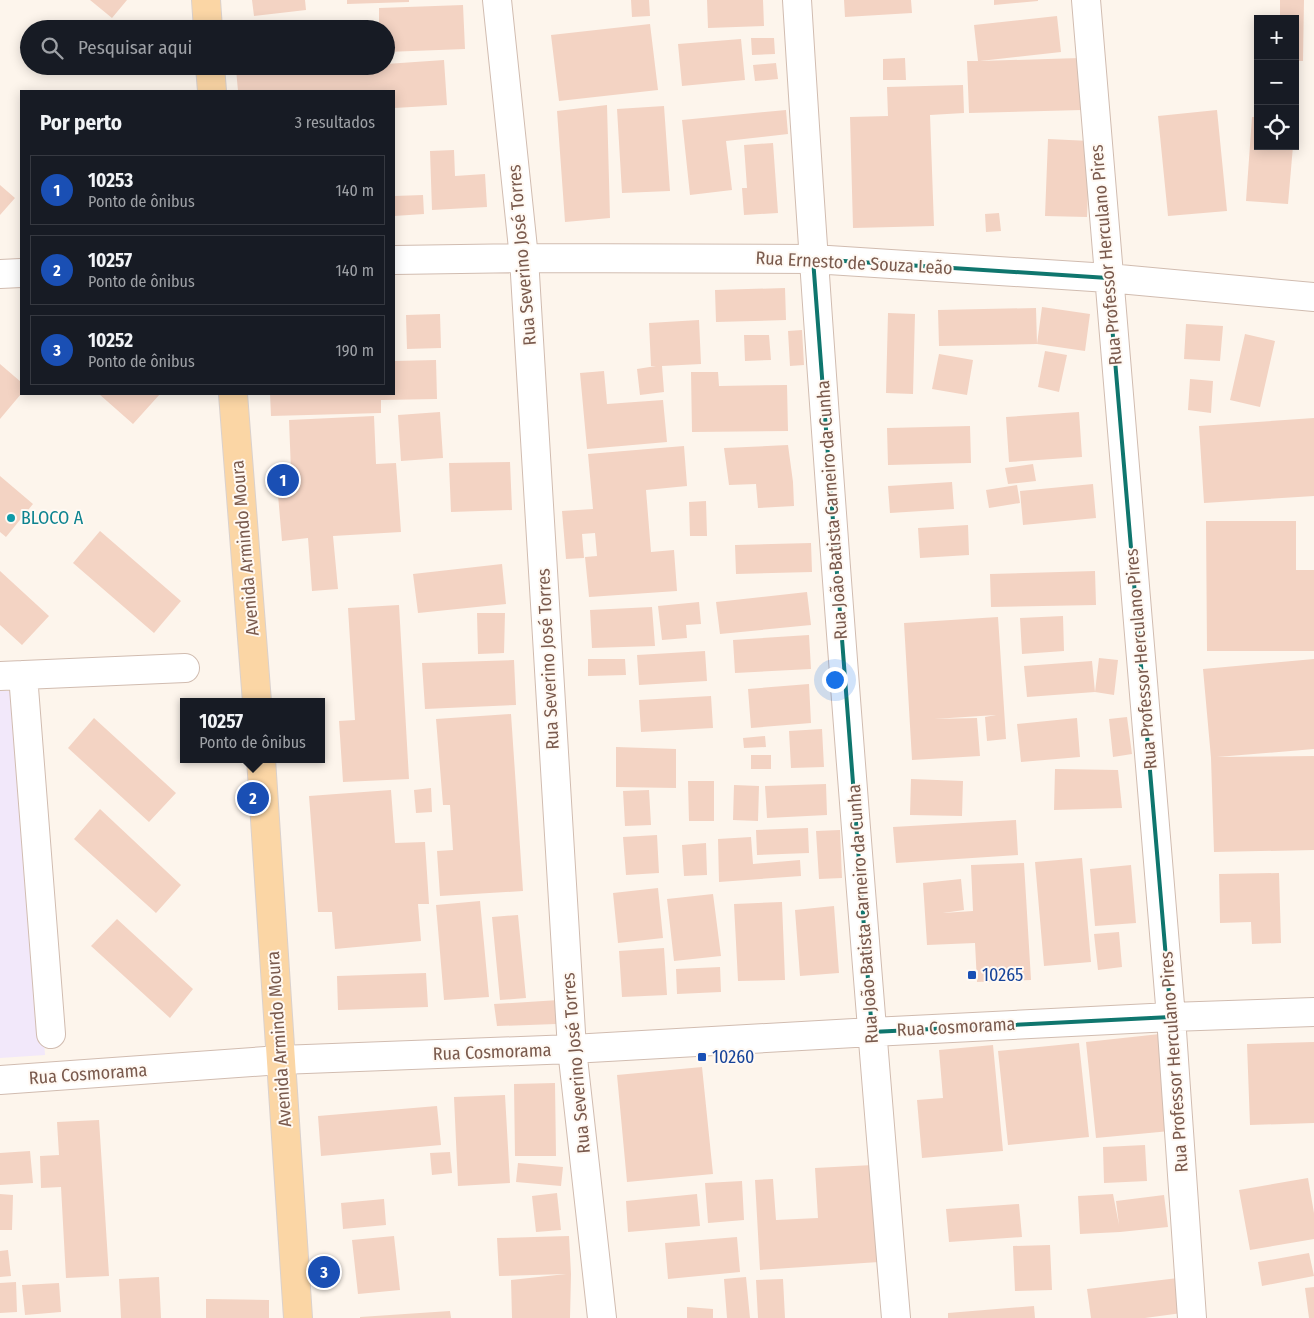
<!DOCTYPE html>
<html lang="pt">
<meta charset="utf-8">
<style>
body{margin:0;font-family:"Fira Sans Condensed",sans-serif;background:#20242c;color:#f1f3f6}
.controls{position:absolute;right:15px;top:15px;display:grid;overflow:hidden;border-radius:0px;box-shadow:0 2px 12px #0003}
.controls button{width:45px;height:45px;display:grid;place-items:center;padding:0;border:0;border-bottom:1px solid #363941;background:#171b24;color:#f1f3f6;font:25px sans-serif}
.you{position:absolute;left:834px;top:679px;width:18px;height:18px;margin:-12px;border:4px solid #fff;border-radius:50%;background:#1a73e8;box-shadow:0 0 0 8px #1a73e833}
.badge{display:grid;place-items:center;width:32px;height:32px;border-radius:50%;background:#e66a51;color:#fff;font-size:16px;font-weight:700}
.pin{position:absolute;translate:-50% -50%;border:2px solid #fff;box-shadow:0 1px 5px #0006}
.popup{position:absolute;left:180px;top:698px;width:145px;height:65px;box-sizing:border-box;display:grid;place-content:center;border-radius:0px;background:#171b24;filter:drop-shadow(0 1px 4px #0005);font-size:16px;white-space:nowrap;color:#9ea1a6}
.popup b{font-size:19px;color:#f1f3f6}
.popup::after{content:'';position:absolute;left:50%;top:100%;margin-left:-10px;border:10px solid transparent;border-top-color:#171b24}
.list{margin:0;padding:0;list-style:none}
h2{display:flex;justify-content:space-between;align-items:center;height:65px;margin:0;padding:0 20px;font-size:21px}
h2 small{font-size:16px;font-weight:400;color:#9ea1a6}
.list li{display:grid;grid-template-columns:32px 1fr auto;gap:15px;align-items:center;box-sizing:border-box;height:70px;margin:0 10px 10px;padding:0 10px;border:1px solid #363941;border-radius:0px}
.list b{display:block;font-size:19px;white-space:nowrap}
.list p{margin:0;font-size:16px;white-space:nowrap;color:#9ea1a6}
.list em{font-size:16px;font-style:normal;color:#9ea1a6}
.icon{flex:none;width:28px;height:28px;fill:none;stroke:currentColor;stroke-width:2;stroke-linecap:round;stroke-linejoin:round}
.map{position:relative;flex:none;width:1314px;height:1318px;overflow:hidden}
.search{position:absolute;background:#171b24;box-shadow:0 2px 12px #0003;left:20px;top:20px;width:375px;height:55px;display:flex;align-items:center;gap:12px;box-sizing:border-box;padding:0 18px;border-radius:28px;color:#9ea1a6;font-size:19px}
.panel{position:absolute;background:#171b24;box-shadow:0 2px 12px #0003;left:20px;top:90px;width:375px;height:305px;border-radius:0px}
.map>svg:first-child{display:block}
.education{fill:#f2e8fa}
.building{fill:#f3d3c3}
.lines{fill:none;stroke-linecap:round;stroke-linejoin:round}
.minor-casing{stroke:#d1bcb0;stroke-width:30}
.major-casing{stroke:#dad1cd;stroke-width:30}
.minor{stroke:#fff;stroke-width:28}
.major{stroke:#fbd6a5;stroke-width:28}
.marked{fill:none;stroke:#0f766e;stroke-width:4;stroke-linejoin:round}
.culture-dot{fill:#0f9aa8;stroke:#fff9f3;stroke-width:2}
.transit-dot{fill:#1a4fb4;stroke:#fff9f3;stroke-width:2}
.labels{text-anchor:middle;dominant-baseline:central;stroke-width:4;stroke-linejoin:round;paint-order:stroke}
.street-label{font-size:18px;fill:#7a5a4d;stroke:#fff9f3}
.culture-label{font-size:18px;fill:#0d838f;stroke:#fff9f3;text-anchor:start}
.transit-label{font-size:18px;fill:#164399;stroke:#fff9f3;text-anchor:start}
</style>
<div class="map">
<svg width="1314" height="1318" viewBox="0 0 1314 1318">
<rect width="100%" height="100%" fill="#fdf5ec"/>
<!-- education -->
<path class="education" d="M0 691H18L45 1055 0 1058Z"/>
<!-- building -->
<path class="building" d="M90 0H127L112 18Z
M252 0H305L306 10 254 16Z
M347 0H409V2L347 4Z
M631 0H649L650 16 632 17Z
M707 0H763L764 26 708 28Z
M844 0H911L912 13 845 17Z
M994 0H1038V1L994 5Z
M1280 0H1304L1303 61H1295V19H1280Z
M463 5 465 49 386 52V29H379V8Z
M1057 16 1061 52 980 61 1080 58 1082 110 969 113 967 61H978L974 25Z
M650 24 658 90 559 101 551 35Z
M751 38H774L775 54 752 55Z
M741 39 745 80 682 86 678 44Z
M905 58 906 80H883V59Z
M444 60 447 105 394 108V91H238L236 69 269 66H386V64Z
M776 63 778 79 755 81 753 65Z
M963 85 964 113 930 115 934 226 853 228 850 117 888 116 887 87Z
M607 105 610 218 565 222 557 111Z
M664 106 670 191 622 193 617 109Z
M786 110 788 134 726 141 732 190 690 195 682 120Z
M1217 110 1227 211 1168 216 1158 116Z
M1252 117H1258V146H1293L1288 204 1246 201Z
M1048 139 1090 141 1087 217 1045 216Z
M773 143 778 213 744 215 742 188H747L744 145Z
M454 150 455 176 485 174 487 207 432 210 430 151Z
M0 185 15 198 0 215Z
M423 195 424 214 394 216V196Z
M999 213 1001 231 986 232 985 214Z
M785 288 786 320 716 322 715 290Z
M1042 307 1090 314 1085 351 1037 344Z
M1036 308 1037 344 939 346 938 310Z
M888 313 915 314 913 394 886 393Z
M440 314 441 348 407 349 406 315Z
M699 320 701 364 662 366 664 392 640 395 637 369 656 366H651L649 323Z
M1186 324 1223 326 1220 361 1184 359Z
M802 330 804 365 790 366 788 331Z
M1245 334 1275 341 1260 407 1230 400Z
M744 335H769L771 360 745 361Z
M1045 351 1067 355 1059 392 1038 387Z
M939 354 973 360 967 395 932 389Z
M436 360 437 399 381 400V413L271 416 270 394H394V361Z
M0 364 21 382V394L0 419Z
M604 371 607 404 663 400 667 442 587 449 580 373Z
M691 372H718L719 386 787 385 788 431 692 432Z
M1190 379 1213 381 1211 413 1188 410Z
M99 394H160L133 424Z
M440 412 443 458 401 461 398 415Z
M1079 412 1082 457 1009 462 1006 417Z
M374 416 376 464 396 463 401 532 333 536 338 589 312 591 308 538 282 541 276 472 291 471 289 420Z
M1314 418V496L1204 503 1199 426Z
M970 426 971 463 888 465 887 428Z
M788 445 793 482 794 506 758 508 756 484 729 485 724 448Z
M684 446 687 486 646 490 651 552 674 550 677 591 589 597 585 557 597 556 595 533 582 534 584 558 566 559 562 511 593 509 588 454Z
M510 462 512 510 451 512 449 463Z
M1033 464 1036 481 1008 484 1005 468Z
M0 476 33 504 6 537 0 532Z
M952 482 954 509 890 513 888 486Z
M1093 484 1096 518 1023 525 1020 491Z
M1017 485 1020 503 989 508 986 490Z
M706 501 707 536H690L689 502Z
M1206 521H1296V570H1314V651H1207Z
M968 525 969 555 920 558 918 528Z
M100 531 181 601 154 633 73 563Z
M811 543 812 572 736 574 735 545Z
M502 564 506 604 418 613 413 574Z
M0 571 49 616 22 645 0 625Z
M1095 571 1096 605 991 607 990 574Z
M807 592 811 625 720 634 716 602Z
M699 602 701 624 686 625 687 638 662 640 658 606Z
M399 605 409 779 343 782 339 721 355 720 348 608Z
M652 607 655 646 592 648 590 610Z
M477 613H505L504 653 478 654Z
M1063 616 1064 651 1022 654 1020 618Z
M998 617 1006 739 987 741 985 717 996 715 934 719 977 718 980 756 912 760 904 623Z
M809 635 811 669 735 673 733 640Z
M705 651 707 681 639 685 637 655Z
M1099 658 1118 660 1114 695 1095 692Z
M588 659H625L626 675 588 676Z
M1314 659V749L1217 757 1314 756V850L1214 852 1211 758 1203 669Z
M514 660 516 705 425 709 422 663Z
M1092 661 1095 692 1027 697 1024 666Z
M809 684 811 723 751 728 748 689Z
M711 696 713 728 641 732 639 700Z
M511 714 523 891 440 896 437 851 453 850 450 805H443L436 719Z
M1127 717 1132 754 1113 757 1109 719Z
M94 718 176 793 149 822 68 748Z
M1077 718 1080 757 1021 762 1017 724Z
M822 729 824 767 791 768 789 731Z
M765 736 766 747 744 748 743 738Z
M616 747 676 749V788L616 787Z
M751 755H771V769H751Z
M1055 769 1118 770 1122 808 1054 810Z
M911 779 963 781 962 816 910 815Z
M688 781H714V821H689Z
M826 784 827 815 767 818 765 786Z
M734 785 759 786 758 821 733 820Z
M431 788 432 812 416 813 414 790Z
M391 790 395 843 425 842 429 904H418L421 941 335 949 332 912H318L309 796Z
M649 790 651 825 625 826 623 791Z
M100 809 181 885 156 913 74 839Z
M1016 820 1018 855 896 863 893 827Z
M808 828 809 853 757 855 756 830Z
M840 830 842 878 819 879 816 831Z
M657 835 659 873 626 875 623 837Z
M751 837 753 864 800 860 801 876 719 882 718 839Z
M706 843 707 875 684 876 682 845Z
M1082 858 1091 962 1044 966 1035 862Z
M1024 863 1031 980 977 982 975 943 927 945 923 883 961 879 964 910 943 913 973 911 971 865Z
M1131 865 1136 923 1095 926 1090 869Z
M1279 873 1281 943 1252 944 1251 922 1220 923 1219 874Z
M658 888 663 938 618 943 613 893Z
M713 894 721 956 674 961 667 899Z
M480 901 489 997 444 1000 436 905Z
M782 902 785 980 738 981 734 904Z
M834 906 839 973 800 976 795 910Z
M518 915 526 998 500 1000 492 917Z
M117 919 193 989 170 1018 91 946Z
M1119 932 1122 967 1098 970 1094 934Z
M664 948 667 995 622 997 619 951Z
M720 967 721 992 677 994 676 969Z
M426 973 428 1007 338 1010 337 976Z
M559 1000 556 1024 497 1026 494 1004Z
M1160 1034 1170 1131 1096 1138 1086 1042Z
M1314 1042V1123L1250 1125 1247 1044Z
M1079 1043 1089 1137 1008 1145 998 1051Z
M993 1045 1003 1151 922 1158 917 1100 943 1098 939 1050Z
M702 1067 713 1174 627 1182 617 1075Z
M555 1083 556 1156H515L514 1084Z
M505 1095 510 1183 458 1186 454 1097Z
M437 1106 441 1145 321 1156 318 1116Z
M99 1120 109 1276 66 1278 61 1187 41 1188 40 1156 59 1155 57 1122Z
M1145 1145 1147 1181 1104 1183 1103 1147Z
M30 1151 33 1183 0 1185V1153Z
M450 1152 452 1173 432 1175 430 1153Z
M518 1163 563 1167 561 1186 516 1182Z
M873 1165 879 1262 760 1270 755 1180 773 1179 776 1220 818 1218 815 1168Z
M1308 1178 1314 1213V1239L1250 1250 1239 1190Z
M742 1181 744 1220 708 1223 705 1183Z
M557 1193 561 1230 536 1232 532 1196Z
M0 1194 13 1195 12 1230H0Z
M697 1194 700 1226 628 1232 626 1201Z
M1113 1194 1119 1225 1116 1201 1164 1195 1168 1227 1120 1232 1080 1234 1078 1196Z
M384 1199 386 1225 343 1229 341 1203Z
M1019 1204 1022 1237 949 1242 946 1209Z
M394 1236 400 1290 358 1294 352 1240Z
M569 1236 571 1274 570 1318H512L511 1280 566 1274 499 1276 497 1238Z
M737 1237 740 1272 668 1279 665 1243Z
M1050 1245 1052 1290 1015 1291 1013 1246Z
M8 1250 11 1276 0 1277V1251Z
M1309 1253 1314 1276 1262 1286 1258 1262Z
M159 1277 161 1318H121L119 1279Z
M746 1277 750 1318H727L724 1279Z
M1178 1278 1182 1313 1145 1318H1091L1087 1289Z
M783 1279 785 1318H758L756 1280Z
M16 1282 17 1312 0 1313V1283Z
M59 1283 61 1312 25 1315 22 1285Z
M1314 1287V1318H1309L1305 1288Z
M206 1299 269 1300V1318H206Z
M1034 1306 1035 1318H948V1313Z
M687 1307 713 1309V1318H687Z
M450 1311 451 1318H360V1317Z"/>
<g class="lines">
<!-- minor casing -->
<g class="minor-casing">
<path id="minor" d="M497 0 524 258 572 1049 602 1318
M797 0C824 440 859 879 896 1318
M1086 0 1171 1017 1192 1318
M394 260 524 258 813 259 1108 278 1314 297
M0 274 21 273
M23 675 51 1034
M0 676 185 668
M0 1080 280 1060 572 1049 872 1032 1171 1017 1314 1012"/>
</g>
<!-- major casing -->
<g class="major-casing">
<path id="major" d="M206 0 208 29
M210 66 212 91
M233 394 257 702
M261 759 298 1318"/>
</g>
<!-- minor -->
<use href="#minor" class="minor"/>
<!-- major -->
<use href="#major" class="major"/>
</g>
<!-- marked area -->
<path class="marked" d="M813 259 1108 278 1171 1017 872 1032Z"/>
<!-- markers -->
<circle class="culture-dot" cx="11" cy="518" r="5"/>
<g class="transit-dot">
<rect x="967" y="970" width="10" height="10" rx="2.5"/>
<rect x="697" y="1052" width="10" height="10" rx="2.5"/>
</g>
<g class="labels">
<!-- street labels -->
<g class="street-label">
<text transform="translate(522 255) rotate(-95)">Rua Severino José Torres</text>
<text transform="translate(1106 255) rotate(-95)">Rua Professor Herculano Pires</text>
<text transform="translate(854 263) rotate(3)">Rua Ernesto de Souza Leão</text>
<text transform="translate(832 510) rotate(-94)">Rua João Batista Carneiro da Cunha</text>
<text transform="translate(245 548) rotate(-95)">Avenida Armindo Moura</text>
<text transform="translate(548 659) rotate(-93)">Rua Severino José Torres</text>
<text transform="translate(1141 659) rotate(-95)">Rua Professor Herculano Pires</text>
<text transform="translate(863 914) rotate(-94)">Rua João Batista Carneiro da Cunha</text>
<text transform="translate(956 1027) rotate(-3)">Rua Cosmorama</text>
<text transform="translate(279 1039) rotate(-94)">Avenida Armindo Moura</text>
<text transform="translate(492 1052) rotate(-2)">Rua Cosmorama</text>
<text transform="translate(1174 1062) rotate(-94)">Rua Professor Herculano Pires</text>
<text transform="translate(576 1063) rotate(-95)">Rua Severino José Torres</text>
<text transform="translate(88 1074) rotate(-4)">Rua Cosmorama</text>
</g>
<!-- culture labels -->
<g class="culture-label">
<text x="21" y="518">BLOCO A</text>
</g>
<!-- transit labels -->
<g class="transit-label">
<text x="982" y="975">10265</text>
<text x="712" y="1057">10260</text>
</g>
</g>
</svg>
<div class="controls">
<button>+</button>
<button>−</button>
<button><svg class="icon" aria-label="locate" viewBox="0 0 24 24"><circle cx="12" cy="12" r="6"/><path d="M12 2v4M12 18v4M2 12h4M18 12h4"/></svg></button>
</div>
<div class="you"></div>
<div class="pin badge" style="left:283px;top:480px;background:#1a4fb4">1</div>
<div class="pin badge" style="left:253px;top:798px;background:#1a4fb4">2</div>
<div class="popup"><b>10257</b>Ponto de ônibus</div>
<div class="pin badge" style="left:324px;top:1272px;background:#1a4fb4">3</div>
<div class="search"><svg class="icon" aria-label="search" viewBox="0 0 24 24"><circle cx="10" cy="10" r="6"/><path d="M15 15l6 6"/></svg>Pesquisar aqui</div>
<section class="panel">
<h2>Por perto<small>3 resultados</small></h2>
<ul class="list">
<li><span class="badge" style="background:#1a4fb4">1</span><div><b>10253</b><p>Ponto de ônibus</p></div><em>140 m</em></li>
<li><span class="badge" style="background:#1a4fb4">2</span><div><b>10257</b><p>Ponto de ônibus</p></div><em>140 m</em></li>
<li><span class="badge" style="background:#1a4fb4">3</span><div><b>10252</b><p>Ponto de ônibus</p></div><em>190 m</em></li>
</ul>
</section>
</div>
